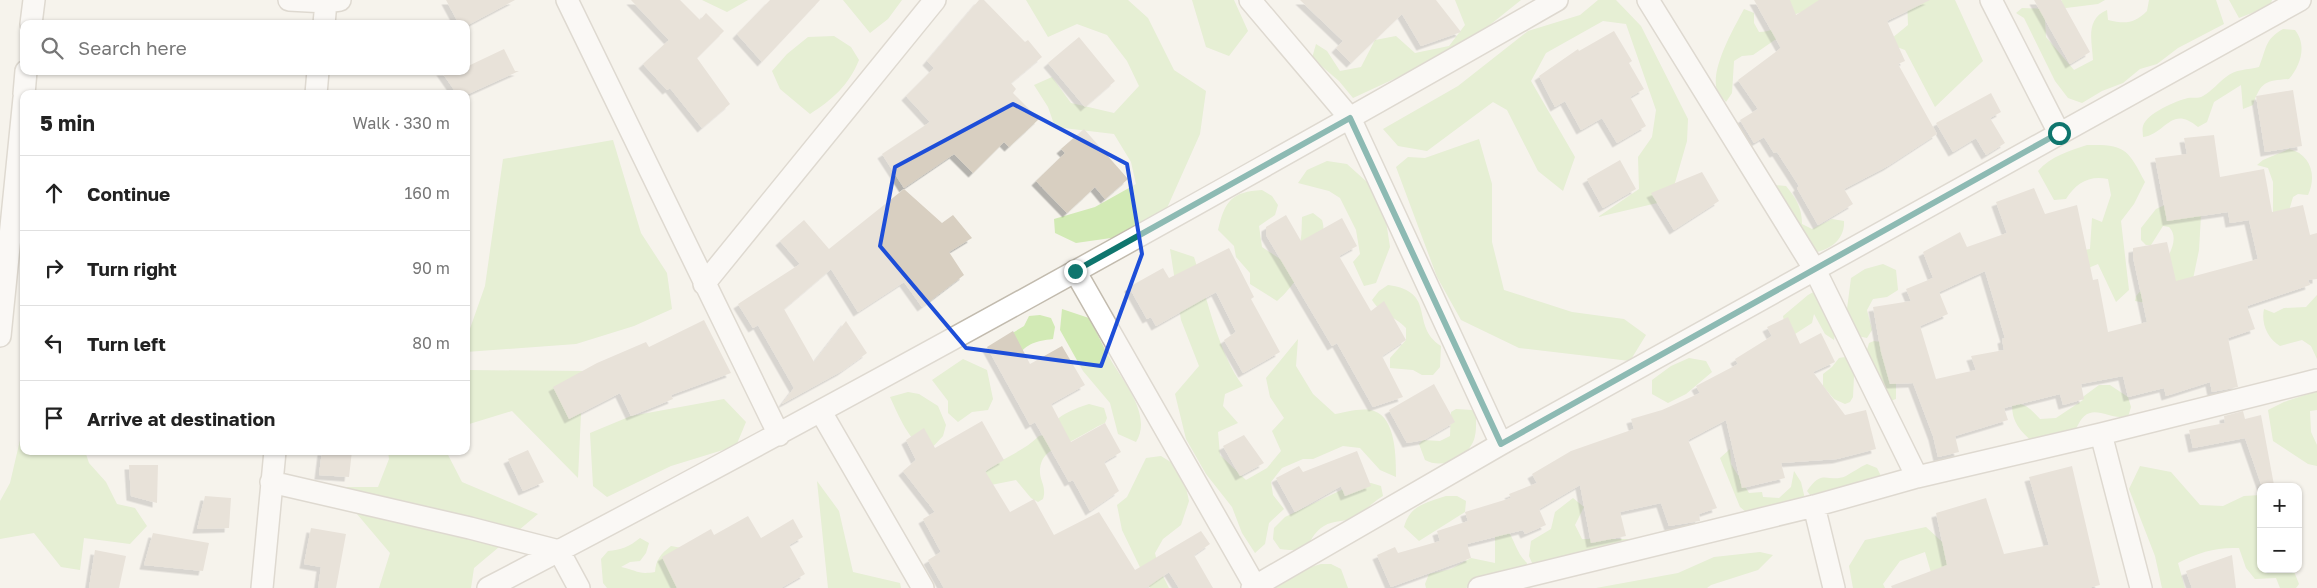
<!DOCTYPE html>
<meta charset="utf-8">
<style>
body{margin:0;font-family:"Golos Text",sans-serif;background:#f2f2f2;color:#222}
.controls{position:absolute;right:15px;bottom:15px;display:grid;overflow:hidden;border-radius:10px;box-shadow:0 1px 4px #0004}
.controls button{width:45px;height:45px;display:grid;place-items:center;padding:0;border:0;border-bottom:1px solid #e0e0e0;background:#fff;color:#222;font:25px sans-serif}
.stop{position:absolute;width:15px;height:15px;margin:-11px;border:4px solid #0f766e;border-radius:50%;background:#fff}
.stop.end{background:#0f766e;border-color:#fff;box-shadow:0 1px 5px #0008}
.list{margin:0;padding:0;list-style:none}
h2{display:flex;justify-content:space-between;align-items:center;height:65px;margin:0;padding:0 20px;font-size:21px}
h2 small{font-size:16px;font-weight:400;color:#767676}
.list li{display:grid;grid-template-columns:32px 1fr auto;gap:15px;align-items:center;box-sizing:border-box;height:75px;padding:0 20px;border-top:1px solid #e0e0e0}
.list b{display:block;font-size:19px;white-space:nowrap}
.list em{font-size:16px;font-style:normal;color:#767676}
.icon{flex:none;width:28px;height:28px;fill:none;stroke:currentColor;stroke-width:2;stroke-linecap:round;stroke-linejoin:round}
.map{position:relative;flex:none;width:2317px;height:588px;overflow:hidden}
.search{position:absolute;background:#fff;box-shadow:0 1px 4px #0004;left:20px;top:20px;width:450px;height:55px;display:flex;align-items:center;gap:12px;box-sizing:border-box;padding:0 18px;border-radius:10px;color:#767676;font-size:19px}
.panel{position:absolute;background:#fff;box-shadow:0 1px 4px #0004;left:20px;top:90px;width:450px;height:365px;border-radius:10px}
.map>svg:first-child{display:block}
.green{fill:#d2eab5}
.building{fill:#d8cfc1;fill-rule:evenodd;filter:url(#shadow)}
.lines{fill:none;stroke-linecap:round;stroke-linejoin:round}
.street-casing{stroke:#c2bbae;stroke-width:24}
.street{stroke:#fff;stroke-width:21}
.route{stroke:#0f766e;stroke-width:6}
.marked{fill:none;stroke:#1d4ed8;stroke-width:4;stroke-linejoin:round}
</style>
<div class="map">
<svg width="2317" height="588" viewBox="0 0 2317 588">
<defs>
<filter id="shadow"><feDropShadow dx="-4.5" dy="4.5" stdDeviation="0" flood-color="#0004"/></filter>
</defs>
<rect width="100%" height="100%" fill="#f6f3ec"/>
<!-- green -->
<path class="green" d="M702 0H748L727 12Z
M843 0H902L888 19 870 33Z
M1026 0H1128L1148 18 1174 70 1206 91 1200 134 1167 208 1118 237 1076 243 1055 233 1054 219 1095 207 1136 184 1131 162 1114 134 1055 127 1048 107 1034 85 1052 77 1071 103 1114 113 1139 86 1127 61 1107 35 1077 24 1048 37Z
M1192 0H1234L1248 31 1229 56 1206 47Z
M1455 0H1521L1461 48 1353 98 1339 81 1312 58 1316 44 1327 51 1340 71 1361 67 1375 40 1396 36 1415 53 1449 46 1465 25Z
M1598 0H1616L1641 26 1688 119 1687 141 1670 200 1598 217 1639 189 1638 157 1652 137 1656 110 1626 24 1603 21 1546 53 1531 81 1575 157 1563 191 1538 171 1507 110 1493 102 1427 151 1398 146 1383 129 1458 86 1528 31 1580 15Z
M1790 0H1837L1796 14 1790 19 1779 37 1753 55 1742 56 1734 61 1732 93 1726 102C1724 99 1720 96 1718 93 1708 72 1734 28 1744 9L1754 13V23L1759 32C1781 32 1782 17 1790 0Z
M1907 0H1955L1983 61 1935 107 1905 50 1886 43 1908 25Z
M2062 0H2105L2098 4 2066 8 2045 20 2046 37 2074 70 2093 60C2092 41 2085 19 2107 10L2108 20C2125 24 2134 24 2147 11L2149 0H2216L2224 24 2178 48 2157 64 2140 69 2123 83 2102 91 2082 103 2068 98 2055 81 2024 18 2016 13 2022 8 2050 9Z
M2229 0H2272L2270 6 2239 18Z
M2283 29 2295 30C2307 45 2301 65 2289 79 2266 81 2261 81 2253 105L2243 109 2241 85 2214 102 2207 122 2198 127C2171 104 2166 134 2143 137 2143 134 2142 129 2143 126 2147 113 2176 101 2188 98 2193 97 2198 99 2203 96 2212 91 2218 83 2226 77 2235 69 2248 70 2259 67 2267 48 2264 40 2283 29Z
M834 36 851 47 859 60C849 85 832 100 810 114L780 89 772 71 787 54 808 37Z
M1479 139 1492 184V242L1504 290 1572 312 1624 319 1646 335 1630 361 1519 348 1461 320 1437 277 1396 167 1408 157 1425 158Z
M613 140 641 233 667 273 672 309 634 326 576 344 466 352V340L485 286 503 159Z
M2087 145C2125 144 2128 149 2145 182L2134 204 2121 221 2129 290 2116 302 2098 264 2064 278 2068 253 2090 249 2092 218 2102 222 2111 195 2108 179C2089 175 2076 183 2066 199L2054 200 2038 171C2051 156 2069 151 2087 145Z
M2289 149C2311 154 2317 176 2308 195L2298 194 2293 197 2288 214 2278 215 2273 212V182L2268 168 2257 165 2263 160Z
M1327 161 1347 164 1367 182 1386 221 1390 247 1376 283 1364 286 1353 262 1360 254 1356 230 1340 198 1329 191 1298 183 1307 170Z
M1775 185 1786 186C1796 198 1802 208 1802 224L1812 229 1832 219 1844 221C1845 240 1829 251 1811 253Z
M1262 190 1272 196 1278 205 1275 215 1259 226 1262 247 1280 259C1304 248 1301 242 1302 217L1313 213 1322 220C1323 223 1324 228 1323 232 1318 251 1292 289 1277 301L1250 284V273L1236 257 1234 246 1218 230C1225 200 1232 192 1262 190Z
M2167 204 2201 215 2199 250 2193 279 2147 327 2146 303 2135 301 2136 296C2148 283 2187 245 2169 227L2163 226 2151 245H2146L2141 240V228L2156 209Z
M1170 249 1194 257C1206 295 1219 355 1243 386L1225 394 1223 406 1238 423 1218 432 1220 455 1246 480 1267 468 1281 451 1272 431 1284 418 1270 397 1266 378 1298 339 1296 366 1313 394 1335 414C1346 412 1363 407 1374 411 1396 418 1396 458 1396 477L1380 470 1360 448 1343 446 1313 459H1303L1282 468 1271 482 1273 495 1284 509 1269 523 1265 544 1255 553 1242 533 1232 507 1206 474 1186 439 1175 394 1199 366 1181 320Z
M1883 264 1896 270 1898 290 1887 297 1873 299 1867 310 1872 330 1867 338 1853 335 1847 309 1851 278 1865 269Z
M1388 285C1438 292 1409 325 1441 346L1440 367 1433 375H1422L1413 370 1390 368V358L1406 340V328C1394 315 1382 316 1372 300L1379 291Z
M1817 290 1836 327 1834 340 1825 334 1814 314 1812 323 1795 334 1785 328 1783 316 1808 295Z
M2317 295V359L2311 346 2302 340 2280 346C2267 338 2261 323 2264 309L2274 313 2284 308 2306 307Z
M1062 309 1089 318C1096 331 1102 344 1109 357 1122 380 1153 415 1136 442L1118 434 1110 403 1083 371 1060 330Z
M1040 315 1051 318 1055 327 1053 339C1036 341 1027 343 1017 357L996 343 1024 326 1029 316Z
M1874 341 1880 342 1896 377V399L1890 401 1859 372 1854 376 1853 397 1850 402 1845 404 1834 399 1823 386V374L1832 367 1839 358C1855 354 1864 364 1869 343Z
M1689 358 1706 361 1712 372 1686 394 1668 403 1652 394V380L1671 366Z
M963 359 987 370 993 399 988 410 972 412 958 422 948 413V401L932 380Z
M466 370 583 371 578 478 512 411 466 425Z
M2099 385H2110L2128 397 2131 407 2128 417C2104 420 2088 397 2075 432L2033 442C2020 431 2012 422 2012 405 2025 401 2032 411 2040 419L2056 418 2083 400 2080 399Z
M2317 391V410L2310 411 2311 432 2317 445V466L2308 464 2273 441 2268 410 2284 402Z
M908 392 919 394 938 406 946 425 943 436 927 453C909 440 899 417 890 397Z
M724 399 746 422 736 446 671 466 607 497 593 486 590 433 631 416Z
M1089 404 1104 408 1107 418 1105 423C1095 427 1087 433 1077 438 1063 447 1042 448 1040 469 1039 481 1047 486 1043 499L1038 502 1031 498 1016 480 991 485 984 473C998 459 1022 453 1039 436L1044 435C1056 416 1068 411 1089 404Z
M1456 409 1472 410 1476 413C1476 423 1477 436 1472 444 1463 460 1441 469 1425 460L1419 444 1423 440 1440 441 1450 436 1451 412Z
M24 423V451H85L89 463 106 482 117 504 135 508 147 526 130 544 84 538 80 570 61 567 34 533 0 539V501L10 483Z
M1730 449 1731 464 1749 493 1762 492 1763 497 1779 498 1791 487 1794 471 1801 482 1805 499 1757 521 1740 507 1720 458Z
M388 451H446L462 482 538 514 474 568 471 588H379L390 553 346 501 301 487H378L389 459Z
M1161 456 1177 466 1184 479 1189 501 1181 525 1163 539 1155 553 1158 566 1169 588H1150L1122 530 1117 505 1127 497 1146 458Z
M1867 464 1877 468 1882 478 1815 501 1807 491C1823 467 1828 484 1846 476 1853 472 1860 467 1867 464Z
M2140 466 2171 472 2200 505 2223 506 2244 496 2261 495V569H2293L2299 584 2296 588H2280L2276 578 2255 579 2246 568 2239 548C2216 547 2199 552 2178 563L2185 588H2162L2155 556 2129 489Z
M817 481 839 511 853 572 900 583 901 588H828Z
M1358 482 1371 483 1381 486 1383 496C1373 502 1367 509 1358 516 1348 522 1333 520 1324 526 1303 539 1318 554 1280 549L1273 539 1274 528 1285 517Z
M1446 496H1457L1466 501 1465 512 1419 541 1404 527C1410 505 1426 503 1446 496Z
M1573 498 1584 507 1575 525 1582 539H1647L1536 572 1529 556 1531 541 1551 529 1555 512Z
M1926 527 1962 560 1935 586 1925 552 1900 561 1883 584 1885 588H1853L1849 566 1865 540Z
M1495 528H1506C1515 540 1516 553 1527 563L1525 575 1473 584 1466 588H1426L1425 584 1429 574 1451 569 1471 558 1495 563Z
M640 538 649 543 646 553 640 561 630 562 621 567C637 570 637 575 655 572 656 559 661 554 671 546L682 548 683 588H607L603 583 601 559 608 551C621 550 629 547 640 538Z
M1760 552 1773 555 1758 570 1711 585 1707 588H1596L1678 573 1714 557Z
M1321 564H1331L1341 569 1348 588H1240Z"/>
<!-- building -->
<path class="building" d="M446 0H515L466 26V24H459Z
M631 0H680L700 20 706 13 724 31 697 58 730 104 702 128 670 88 667 90 643 64 669 40Z
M770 0H820L762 62 737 34Z
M979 0H984L1025 42 1028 40 1042 57 1011 83 1016 89 1013 93 1039 119 1009 147 1004 142 973 173 954 154 904 188 882 154 930 122 906 96 934 68 927 61Z
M1300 0H1436L1461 32 1421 46 1402 14 1351 63 1336 48 1343 41Z
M1754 0H1790L1796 15 1819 0H1930L1887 21 1905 61 1898 64 1937 134 1888 166 1844 189 1853 204 1818 225 1797 188 1799 186 1777 152 1774 153 1764 137 1754 143 1740 120 1758 109 1738 80 1781 48Z
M2034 0H2061L2090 52 2070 64Z
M1614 31 1632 61 1629 63 1644 89 1630 97 1646 126 1617 143 1602 118 1581 130 1565 101 1555 107 1539 76 1578 49 1579 51Z
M1079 37 1115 81 1085 107 1048 63Z
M504 49 515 71H519L466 95 457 94 441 71H466V67Z
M2293 90 2302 146 2265 152 2256 96Z
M1991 93 2001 112 1990 118 2005 143 1986 155 1976 138 1953 152 1936 123Z
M1084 129 1128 179 1105 199 1095 187 1067 213 1036 181 1065 153 1061 149Z
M2214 135 2220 177 2264 169 2272 212 2303 205 2310 235 2317 233V279L2308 280 2310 285 2247 306 2255 329 2228 338 2238 387 2212 392 2210 382 2166 396 2164 388 2128 397 2123 376 2081 384 2084 399 2063 405 2060 394 2004 408 2008 420 1955 436 1959 452 1938 457 1933 436 1913 383 1890 384 1881 352 1873 307 1911 301 1906 289 1933 278 1937 288 1923 252 1960 232 1967 247 2007 233 1996 202 2034 188 2045 214 2077 205 2093 280 2098 279 2108 332 2147 322 2133 257V248L2167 242 2176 281 2258 259 2249 220 2230 223 2228 212 2167 221 2155 158 2187 154 2184 138ZM1985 271 2005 338 2002 339 2004 350 1971 356 1976 370 1936 379 1920 326 1948 314 1939 292Z
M1620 160 1636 189 1603 208 1587 179Z
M1702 172 1719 201 1674 230 1651 193Z
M904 189 942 223 953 215 972 238 949 252 964 275 922 307 904 282 858 312 831 269 784 309 814 362 846 321 867 353 842 371 782 404 794 388 758 325 753 328 738 304 800 264 780 241 804 220 829 249Z
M1286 215 1301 241 1342 218 1357 246 1339 256 1371 311 1384 301 1406 340 1382 356 1403 397 1373 407 1337 343 1332 346 1266 235V227Z
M1229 248 1254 297 1251 299 1280 352 1243 373 1224 340 1236 332 1216 292 1156 326 1151 317 1147 319 1129 287 1163 268 1169 278Z
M1788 317 1800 344 1821 333 1835 362 1813 372 1845 415 1866 410 1876 449 1837 459 1781 463 1785 478 1742 488 1726 420 1688 440 1717 508 1699 514 1700 521 1669 526 1661 503 1620 512 1626 536 1591 543 1580 485 1539 509 1546 525 1525 534 1523 530 1467 544 1471 558 1391 587 1377 555 1395 547 1398 553 1440 541 1437 531 1468 521 1465 512 1511 498 1509 494 1537 483 1532 474 1571 451 1634 429 1631 419 1662 410 1700 393 1696 386 1738 364 1735 359 1772 336 1767 327Z
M704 320 731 373 671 395 673 399 631 416 620 393 569 419 553 387 597 363 646 342 649 347Z
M1013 331 1030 364 1062 346 1085 385 1051 404 1071 442 1105 423 1121 452 1104 462 1119 491 1090 511 1073 480 1069 482 1035 422 1030 425 987 347Z
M1434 384 1455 422 1424 440 1407 443 1389 410Z
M2243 411 2245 419 2261 415 2274 485 2262 487 2245 438 2193 448 2189 430 2225 423 2224 416Z
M982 421 1004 460 985 471 1010 512 1034 499 1054 535 1099 512 1135 570 1201 531 1210 544 1194 555 1213 588H1179L1169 572 1146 588H944L928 560 941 552 923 519 935 512 903 471 916 460 906 440 924 428 935 448Z
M1244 435 1264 463 1240 476 1223 446Z
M528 450 544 482 523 491 508 459Z
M322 451H352L349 477 319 475Z
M1357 451 1371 486 1345 496 1341 486 1295 512 1276 478 1299 466 1303 472Z
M129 465H158L157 503 131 496Z
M2072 466 2100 585 2088 588H1892L1891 586 1947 565 1936 513 1986 498 2004 554 2049 545 2029 477Z
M205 496 231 498 229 528 197 529Z
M748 516 761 538 793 519 803 537 789 545 805 574 781 588H677L662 557 711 529 714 535Z
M311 528 346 534 336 588H318L321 567 304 564Z
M153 533 209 543 203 571 144 565Z
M95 550 126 556 119 588H89Z
M2232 555 2236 588H2192L2186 571Z"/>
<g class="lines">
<!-- street casing -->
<g class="street-casing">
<path id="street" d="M289 0 326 2 340 0
M567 0 779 435
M1250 0 1350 118 1501 444
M1648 0 1815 270 1917 477
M1991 0 2059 133
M31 24 34 0
M324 24 326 2
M24 94 26 71
M316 94 318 71
M1075 271 1255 586
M704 284 935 0
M0 336 24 98
M821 412 923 588
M2101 434 2141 588
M271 482 470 528 559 551 579 588
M1814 506 1834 588
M262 588 275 451
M488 588C848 400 1204 202 1557 0
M1252 588 1501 444 2300 0
M1479 588 1814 506 1917 477 2101 434 2317 380"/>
</g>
<!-- street -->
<use href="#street" class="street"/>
</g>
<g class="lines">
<!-- route -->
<path class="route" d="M1075 271 1350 118 1501 444 2059 133"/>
</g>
<!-- marked area -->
<path d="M0 0H2317V588H0ZM1013 104 1127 164 1142 254 1101 366 966 348 880 246 895 167Z" fill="#f6f3ec" fill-opacity=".55" fill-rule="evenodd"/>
<path class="marked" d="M1013 104 1127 164 1142 254 1101 366 966 348 880 246 895 167Z"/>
</svg>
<div class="controls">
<button>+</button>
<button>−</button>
</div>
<div class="stop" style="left:2059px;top:133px"></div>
<div class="stop end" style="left:1075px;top:271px"></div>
<div class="search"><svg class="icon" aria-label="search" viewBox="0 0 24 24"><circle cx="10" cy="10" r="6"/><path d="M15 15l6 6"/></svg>Search here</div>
<section class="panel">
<h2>5 min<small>Walk · 330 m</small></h2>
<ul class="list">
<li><svg class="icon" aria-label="ahead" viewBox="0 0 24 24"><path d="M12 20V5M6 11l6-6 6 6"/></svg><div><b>Continue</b></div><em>160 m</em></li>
<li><svg class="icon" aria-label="right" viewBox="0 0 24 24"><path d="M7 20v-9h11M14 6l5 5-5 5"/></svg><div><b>Turn right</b></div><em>90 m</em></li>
<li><svg class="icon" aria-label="left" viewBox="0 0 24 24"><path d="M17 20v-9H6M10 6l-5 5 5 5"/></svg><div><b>Turn left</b></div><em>80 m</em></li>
<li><svg class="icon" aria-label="arrive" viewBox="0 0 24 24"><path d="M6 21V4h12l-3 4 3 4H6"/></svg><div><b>Arrive at destination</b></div></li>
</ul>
</section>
</div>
